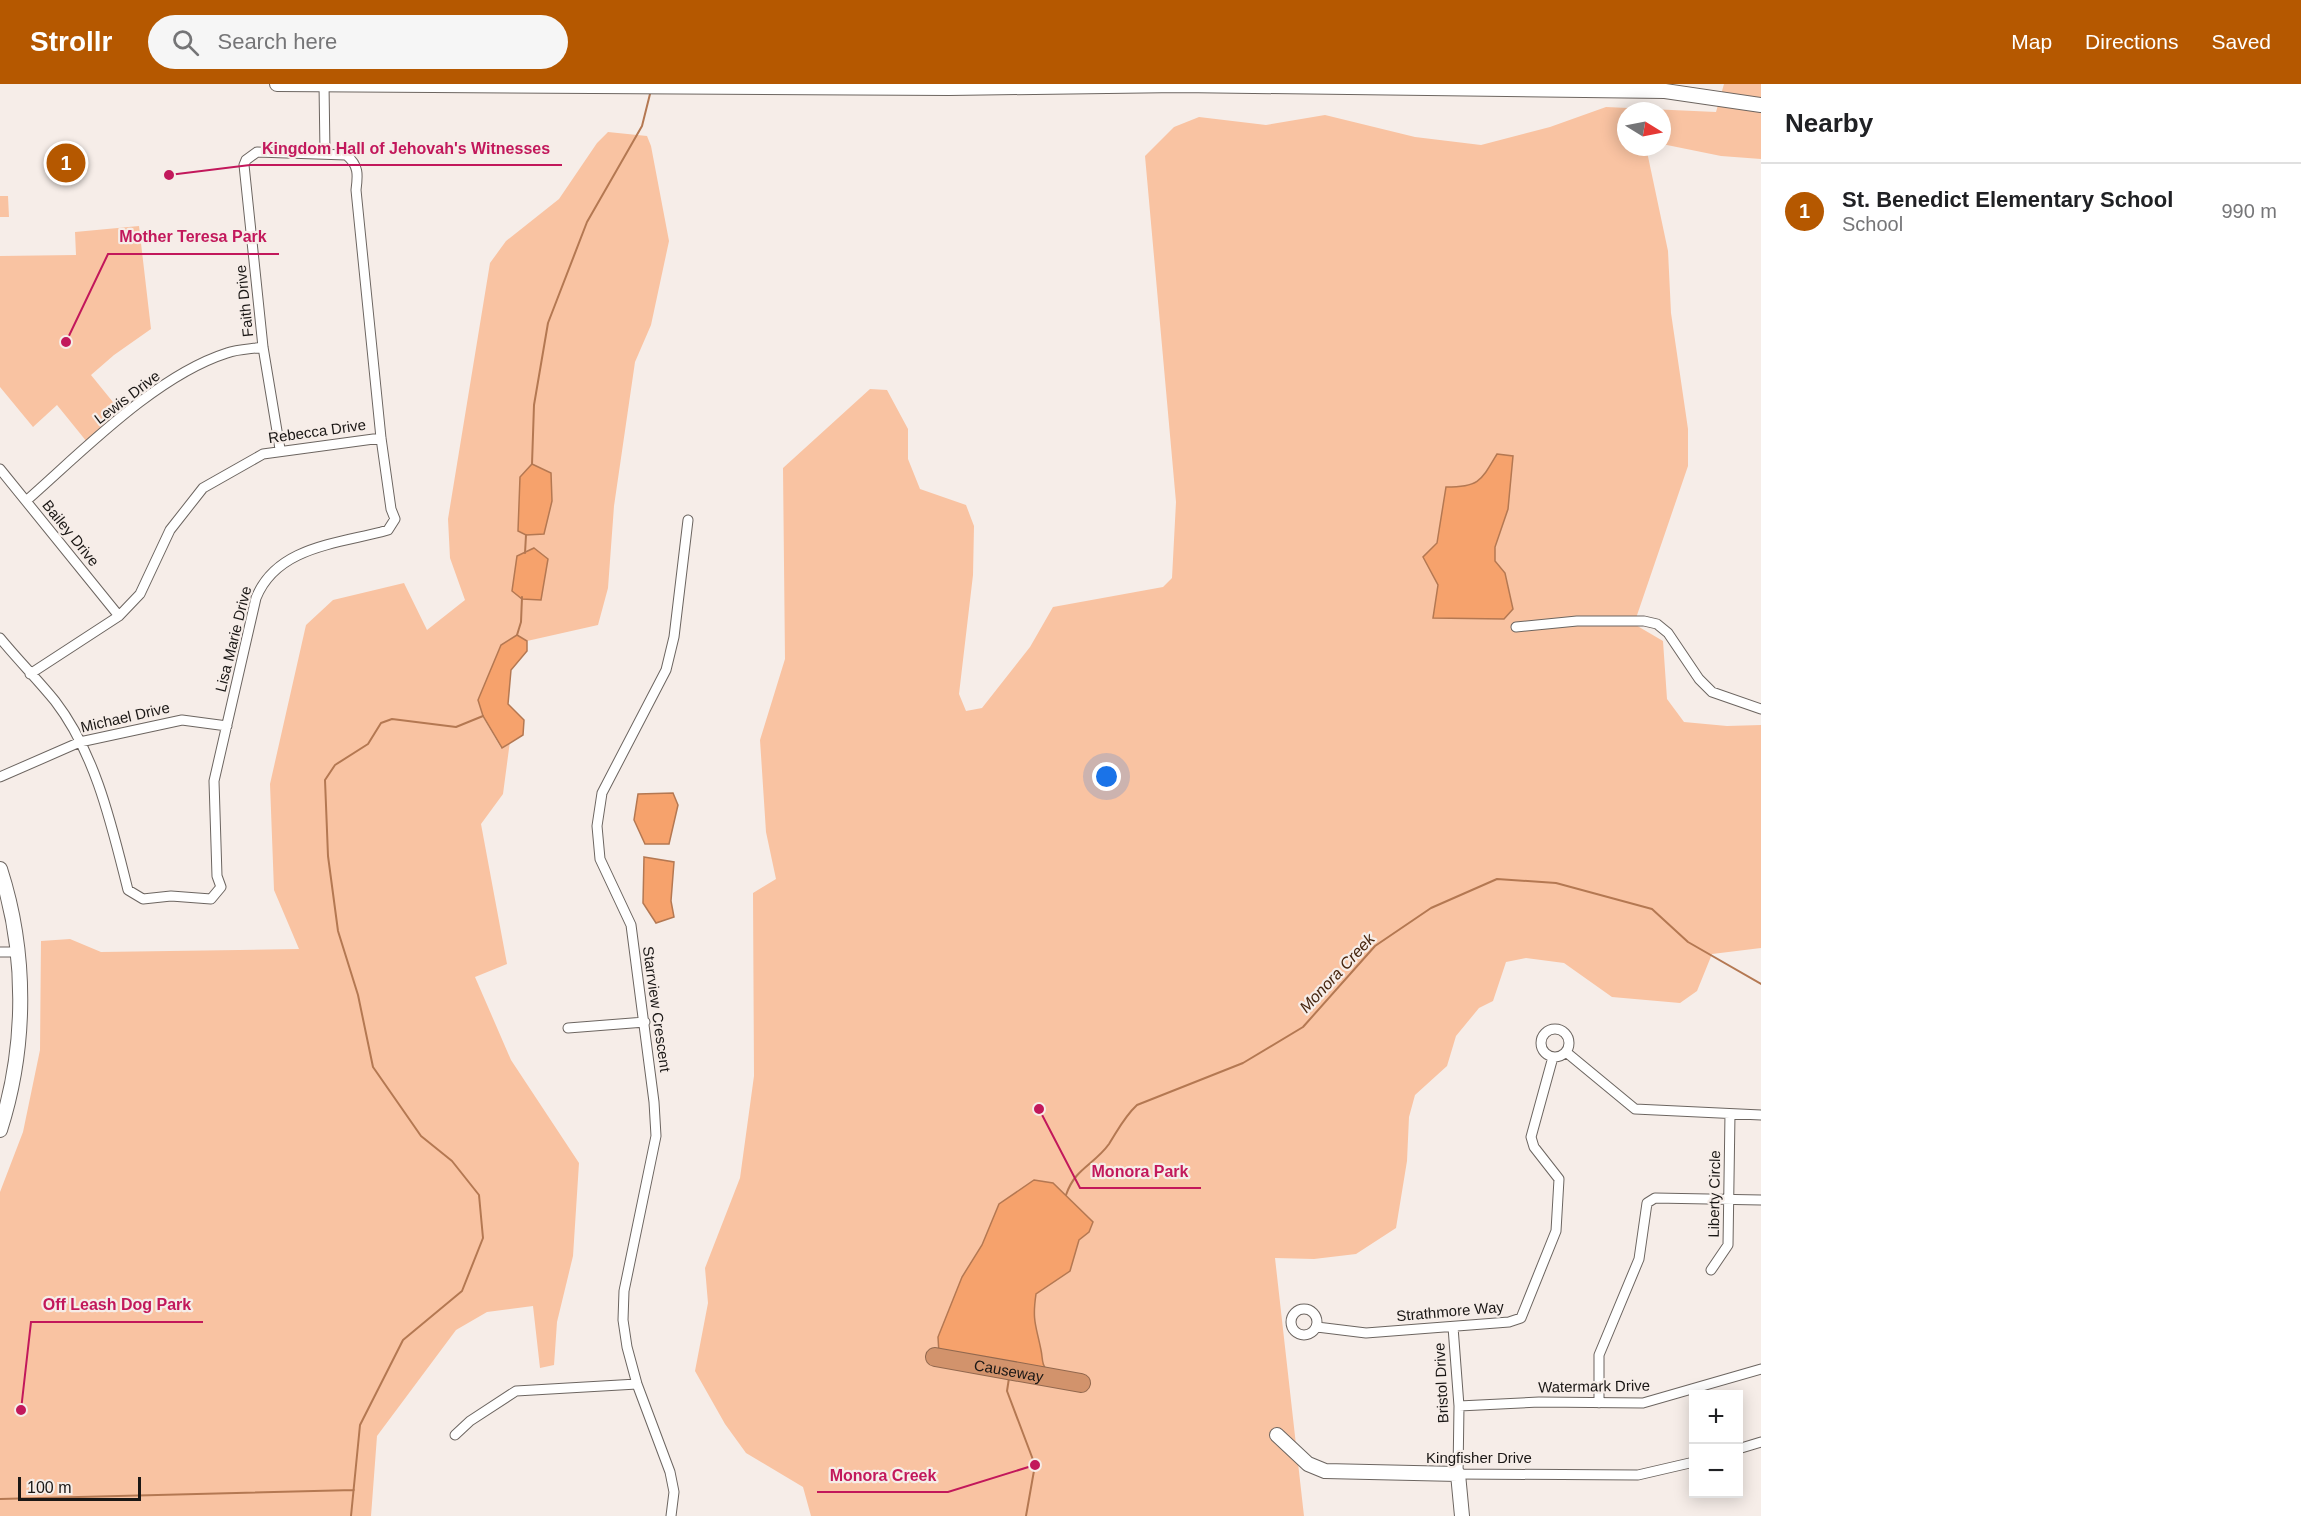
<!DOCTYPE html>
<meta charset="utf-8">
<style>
body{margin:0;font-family:Helvetica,sans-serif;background:#f6f6f6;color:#202124}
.controls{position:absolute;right:18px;bottom:18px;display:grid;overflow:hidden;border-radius:0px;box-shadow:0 3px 15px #0003}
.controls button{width:54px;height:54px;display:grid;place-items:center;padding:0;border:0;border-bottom:2px solid #e0e0e0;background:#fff;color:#202124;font:30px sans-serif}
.compass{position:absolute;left:1617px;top:18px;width:54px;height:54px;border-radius:50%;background:#fff;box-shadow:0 3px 15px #0003;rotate:100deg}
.scale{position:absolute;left:18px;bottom:15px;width:123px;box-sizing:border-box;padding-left:6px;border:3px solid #1a1715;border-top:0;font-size:16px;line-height:21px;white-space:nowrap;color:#1a1715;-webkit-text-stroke:4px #f6ede8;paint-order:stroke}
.you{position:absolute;left:1107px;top:693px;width:21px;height:21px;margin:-15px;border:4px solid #fff;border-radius:50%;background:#1a73e8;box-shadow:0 0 0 9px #1a73e833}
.badge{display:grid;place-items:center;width:39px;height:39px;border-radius:50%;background:#b55800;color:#fff;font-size:20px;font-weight:700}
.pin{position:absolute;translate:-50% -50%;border:3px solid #fff;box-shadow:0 2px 6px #0006}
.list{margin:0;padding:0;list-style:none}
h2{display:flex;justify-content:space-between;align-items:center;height:78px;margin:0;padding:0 24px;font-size:26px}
h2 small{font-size:20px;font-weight:400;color:#757577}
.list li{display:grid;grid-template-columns:39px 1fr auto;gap:18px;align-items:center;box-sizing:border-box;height:96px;padding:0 24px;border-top:2px solid #e0e0e0}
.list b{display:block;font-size:22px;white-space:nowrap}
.list p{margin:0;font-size:20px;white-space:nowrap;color:#757577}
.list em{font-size:20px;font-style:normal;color:#757577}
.icon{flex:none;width:33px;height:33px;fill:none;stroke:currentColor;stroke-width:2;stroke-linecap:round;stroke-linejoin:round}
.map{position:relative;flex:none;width:1761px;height:1432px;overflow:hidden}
header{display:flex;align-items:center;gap:36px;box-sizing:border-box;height:84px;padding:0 30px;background:#b55800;color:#fff}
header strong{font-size:28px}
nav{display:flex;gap:33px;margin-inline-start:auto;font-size:21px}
.search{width:420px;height:54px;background:#f6f6f6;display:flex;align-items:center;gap:15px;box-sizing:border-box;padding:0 21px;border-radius:33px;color:#757577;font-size:22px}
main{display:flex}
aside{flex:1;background:#fff}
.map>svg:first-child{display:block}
.green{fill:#f9c3a2;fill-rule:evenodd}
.water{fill:#f6a26c;stroke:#b47852;stroke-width:1.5}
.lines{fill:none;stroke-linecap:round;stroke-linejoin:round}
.stream{stroke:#b47852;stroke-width:2}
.street-casing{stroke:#6c6560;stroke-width:11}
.secondary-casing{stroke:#6c6560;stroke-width:16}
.highway-casing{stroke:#92684e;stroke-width:20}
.street{stroke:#fff;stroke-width:9}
.secondary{stroke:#fff;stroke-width:14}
.highway{stroke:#d2936c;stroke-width:18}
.labels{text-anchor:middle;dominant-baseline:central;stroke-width:4.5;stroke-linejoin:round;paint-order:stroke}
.street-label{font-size:15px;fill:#1a1715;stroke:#f6ede8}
.water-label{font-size:16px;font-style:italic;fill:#45240d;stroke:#f6ede8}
.leader{fill:none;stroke:#c2185b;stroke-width:2}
.callout-dot{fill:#c2185b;stroke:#f6ede8;stroke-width:2}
.callout-label{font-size:16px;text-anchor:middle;font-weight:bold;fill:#c2185b;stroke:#f6ede8;stroke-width:4.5;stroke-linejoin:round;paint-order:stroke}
</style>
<header>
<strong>Strollr</strong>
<div class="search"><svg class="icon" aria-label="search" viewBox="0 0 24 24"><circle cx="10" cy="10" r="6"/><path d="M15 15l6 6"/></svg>Search here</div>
<nav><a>Map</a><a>Directions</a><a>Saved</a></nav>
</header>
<main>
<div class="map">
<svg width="1761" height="1432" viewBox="0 0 1761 1432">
<rect width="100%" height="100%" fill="#f6ede8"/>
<!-- green -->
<path class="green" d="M1724 0H1761V75L1721 72 1662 60V27H1626V63H1646L1668 167 1671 229 1688 345V382L1634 540 1663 557 1667 615 1684 638 1727 642 1761 641V864L1712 870 1697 907 1680 919 1612 913 1564 879 1526 874 1506 878 1493 917 1479 924 1456 952 1447 982 1415 1011 1409 1033 1407 1077 1396 1144 1356 1170 1314 1175 1275 1174 1304 1432H811L803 1403 746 1369 725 1340 695 1287 708 1219 705 1184 740 1094 754 992 753 809 776 795 766 748 760 656 785 575 783 384 870 305 887 306 908 345V375L920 405 966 421 974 442 973 491 959 610 966 627 982 624 1030 563 1053 523 1163 503 1172 494 1176 418 1145 72 1174 43 1199 33 1266 41 1325 31 1415 53 1481 61 1550 43 1606 23 1716 28ZM1497 371 1508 425 1495 463V477L1505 489 1513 524 1504 535 1438 501 1423 473 1437 459 1465 403 1480 398Z
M608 48 647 52 651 62 669 157 651 241 635 278 614 422 608 504 598 541 527 557 517 551 501 561 480 621 483 633 501 664 510 657 503 710 481 740 507 880 475 893 511 976 579 1079 573 1172 557 1238 554 1281 540 1284 533 1222 487 1228 456 1246 377 1352 371 1432H0V1108L23 1048 40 966 41 857 70 855 101 868 299 865 274 806 270 700 306 541 333 516 404 499 427 546 465 516 450 474 448 435 490 179 506 157 559 115 597 59Z
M0 112H8L9 133H0Z
M139 142 151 245 114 271 91 291 121 328 87 358 57 321 33 343 0 303V172L76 171 75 148Z"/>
<!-- water -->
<path class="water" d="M1497 370 1513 372 1508 425 1495 463V477L1505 489 1513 525 1504 535 1433 534 1438 501 1423 473 1437 459 1446 403C1479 403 1481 397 1497 370Z
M532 380 551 389 552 417 544 450 526 451 518 447 520 393Z
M534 464 548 475 541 516 522 515 512 507 517 472Z
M517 551 527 557V567L511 586 508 620 524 636 523 651 502 664 483 632 478 616 501 561Z
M673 709 678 721 669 760H645L634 736 638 710Z
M644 773 674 778 671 817 674 833 656 839 643 819Z
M1034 1096 1053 1099 1093 1138 1089 1148 1079 1156 1070 1187 1036 1210C1032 1237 1036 1241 1041 1266 1043 1275 1041 1280 1048 1288L939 1270 938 1253 962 1193 982 1161 999 1120Z"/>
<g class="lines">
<!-- stream -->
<path class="stream" d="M532 380 534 321 548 239 587 138 642 42 650 10
M525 469 526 451
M517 551 521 538 522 513
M1066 1111C1075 1084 1094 1081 1109 1060 1118 1046 1124 1033 1137 1021L1243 979 1303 943 1375 862 1431 824 1497 795 1556 799 1652 825 1688 858 1761 900
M1009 1294 1007 1307 1035 1381 1026 1432
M0 1415 354 1406
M351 1432 360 1341 403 1256 462 1207 483 1154 479 1111 452 1077 421 1052 373 983 358 911 338 847 328 772 325 696 335 681 368 660 381 639 392 635 456 643 483 632"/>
<!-- street casing -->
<g class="street-casing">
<path id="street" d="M324 0 325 69
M0 385 119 532
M26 417C82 368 155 292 227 269 238 265 252 265 263 263
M1516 543 1577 537H1644L1657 540 1668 549 1699 595 1712 608 1761 625
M0 554C18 576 38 596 55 617 96 670 112 743 128 806L143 815 171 812 211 815 221 803 217 792 214 697 256 514C276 464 334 460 381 448L388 446 395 435 391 425 381 354 356 106C358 91 359 81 346 71L257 68 246 76 244 81 263 263 280 365
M30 590 119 532 140 510 170 446 203 404 263 370 381 354
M0 693 80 658 182 636 227 642
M0 868H19
M568 944 645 938
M1541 959a14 14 0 1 1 28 0a14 14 0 1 1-28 0Z
M1566 968 1635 1025 1761 1031
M1711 1186 1728 1161 1730 1030
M1291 1238a13 13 0 1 1 26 0a13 13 0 1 1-26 0Z
M1317 1243 1366 1249 1509 1238 1521 1234 1556 1147 1559 1095 1534 1063 1531 1053 1553 973
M1453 1243 1459 1322 1458 1390 1638 1391 1694 1378
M1599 1319V1271L1639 1175 1647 1119 1655 1114 1761 1116
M1459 1322 1539 1318 1643 1319 1761 1285
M455 1351 470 1337 516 1307 637 1300
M1738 1365 1761 1358
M671 1432 674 1408 670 1388 637 1300 627 1263 623 1236 624 1207 656 1052 654 1018 631 841 600 775 597 742 602 709 666 586 674 553 688 436"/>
</g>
<!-- secondary casing -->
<g class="secondary-casing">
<path id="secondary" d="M277 0 949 4 1180 1 1665 7 1761 21
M0 785C27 868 27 962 0 1046
M1277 1351 1308 1380 1325 1387 1458 1390 1462 1432"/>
</g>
<!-- highway casing -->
<g class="highway-casing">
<g id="highway">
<path id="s1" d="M935 1273 1081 1299"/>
</g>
</g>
<!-- street -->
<use href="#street" class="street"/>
<!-- secondary -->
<use href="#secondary" class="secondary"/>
<!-- highway -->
<use href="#highway" class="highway"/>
</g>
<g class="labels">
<!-- street labels -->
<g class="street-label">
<text transform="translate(244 217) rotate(-96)">Faith Drive</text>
<text transform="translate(127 313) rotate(-37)">Lewis Drive</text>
<text transform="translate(317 347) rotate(-8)">Rebecca Drive</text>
<text transform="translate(71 449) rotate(51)">Bailey Drive</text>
<text transform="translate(233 555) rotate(-76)">Lisa Marie Drive</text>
<text transform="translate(125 633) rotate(-13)">Michael Drive</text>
<text transform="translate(657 925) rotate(82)">Starrview Crescent</text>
<text transform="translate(1714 1110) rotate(-89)">Liberty Circle</text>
<text transform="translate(1450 1227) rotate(-5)">Strathmore Way</text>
<text stroke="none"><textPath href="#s1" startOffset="75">Causeway</textPath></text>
<text transform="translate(1441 1299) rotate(-93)">Bristol Drive</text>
<text transform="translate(1594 1302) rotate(-1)">Watermark Drive</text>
<text x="1479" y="1373">Kingfisher Drive</text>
</g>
<!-- water labels -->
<g class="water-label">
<text transform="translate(1337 889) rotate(-47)">Monora Creek</text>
</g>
</g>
<!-- callouts -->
<path class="leader" d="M169 91L250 81H562M66 258L108 170H279M1039 1025L1080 1104H1201M21 1326L31 1238H203M1035 1381L948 1408H817"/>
<g class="callout-dot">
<circle cx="169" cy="91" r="6"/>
<circle cx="66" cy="258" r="6"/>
<circle cx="1039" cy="1025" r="6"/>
<circle cx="21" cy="1326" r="6"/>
<circle cx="1035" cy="1381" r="6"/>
</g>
<g class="callout-label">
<text x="406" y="70">Kingdom Hall of Jehovah's Witnesses</text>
<text x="193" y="158">Mother Teresa Park</text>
<text x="1140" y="1093">Monora Park</text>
<text x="117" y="1226">Off Leash Dog Park</text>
<text x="883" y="1397">Monora Creek</text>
</g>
</svg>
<div class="controls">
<button>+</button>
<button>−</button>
</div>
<svg class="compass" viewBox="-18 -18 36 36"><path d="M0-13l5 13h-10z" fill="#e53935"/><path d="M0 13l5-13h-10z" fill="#757577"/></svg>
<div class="scale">100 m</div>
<div class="you"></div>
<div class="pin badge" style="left:66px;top:79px">1</div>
</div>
<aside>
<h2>Nearby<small></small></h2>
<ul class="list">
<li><span class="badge">1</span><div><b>St. Benedict Elementary School</b><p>School</p></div><em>990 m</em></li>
</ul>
</aside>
</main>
